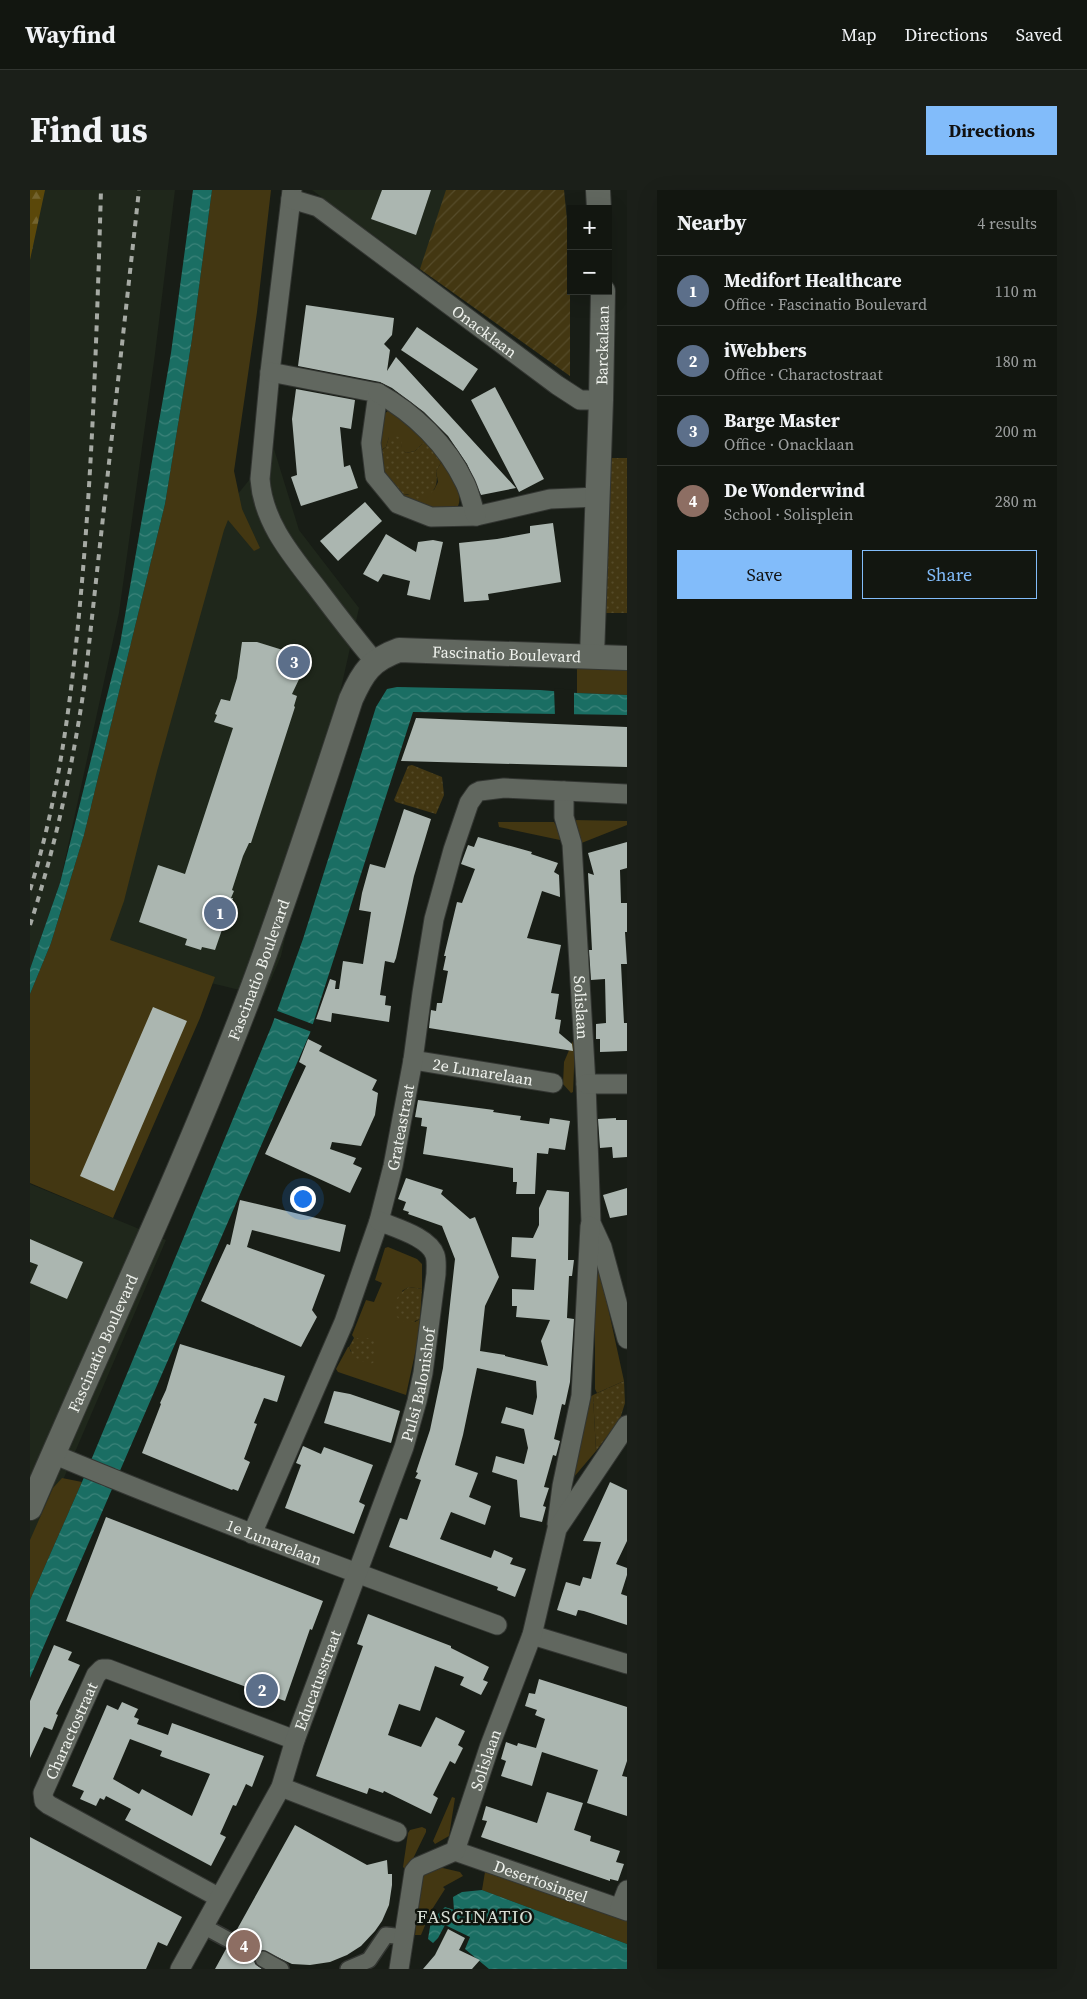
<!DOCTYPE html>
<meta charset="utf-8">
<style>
body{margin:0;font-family:"Source Serif 4",serif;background:#1b1f19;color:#f1f3f6}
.controls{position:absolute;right:15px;top:15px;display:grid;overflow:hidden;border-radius:0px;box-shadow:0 5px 20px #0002}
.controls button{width:45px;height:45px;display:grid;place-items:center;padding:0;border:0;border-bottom:1px solid #313530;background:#121610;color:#f1f3f6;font:25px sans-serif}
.you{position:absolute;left:272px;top:1008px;width:18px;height:18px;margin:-12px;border:4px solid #fff;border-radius:50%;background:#1a73e8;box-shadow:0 0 0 8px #1a73e833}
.badge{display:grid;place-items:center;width:32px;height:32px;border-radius:50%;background:#82bcfa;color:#fff;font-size:16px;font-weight:700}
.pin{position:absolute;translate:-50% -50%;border:2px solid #fff;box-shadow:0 1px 5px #0006}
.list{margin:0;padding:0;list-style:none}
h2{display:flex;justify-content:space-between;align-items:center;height:65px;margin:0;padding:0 20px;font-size:21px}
h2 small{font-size:16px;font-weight:400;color:#9c9f9f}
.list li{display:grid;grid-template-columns:32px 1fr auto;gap:15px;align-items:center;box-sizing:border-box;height:70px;padding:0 20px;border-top:1px solid #313530}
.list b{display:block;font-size:19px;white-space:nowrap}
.list p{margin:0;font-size:16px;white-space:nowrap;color:#9c9f9f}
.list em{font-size:16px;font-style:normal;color:#9c9f9f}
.actions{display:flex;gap:10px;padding:15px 20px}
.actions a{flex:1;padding:11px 0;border:1px solid #82bcfa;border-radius:0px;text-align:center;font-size:18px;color:#82bcfa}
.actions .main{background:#82bcfa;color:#111}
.map{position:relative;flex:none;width:597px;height:1779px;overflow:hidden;border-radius:0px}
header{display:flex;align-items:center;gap:30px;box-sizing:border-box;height:70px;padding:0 25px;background:#121610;border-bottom:1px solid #313530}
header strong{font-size:24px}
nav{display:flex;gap:28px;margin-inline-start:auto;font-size:18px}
.intro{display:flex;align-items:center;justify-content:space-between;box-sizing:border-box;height:120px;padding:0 30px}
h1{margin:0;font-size:35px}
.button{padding:12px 22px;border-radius:0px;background:#82bcfa;color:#111;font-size:18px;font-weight:700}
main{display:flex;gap:30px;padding:0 30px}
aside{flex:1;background:#121610;border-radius:0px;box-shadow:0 5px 20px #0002}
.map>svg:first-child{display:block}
.built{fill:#1f271b}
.grass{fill:#433712}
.forest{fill:url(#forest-firs)}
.park{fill:url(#park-dots)}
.garden{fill:url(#garden-furrows)}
.water{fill:url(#water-waves)}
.pier{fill:#181d16}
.building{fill:#abb6b0;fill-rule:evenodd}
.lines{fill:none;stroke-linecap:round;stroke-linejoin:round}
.pedestrian-casing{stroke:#333632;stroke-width:18}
.minor-casing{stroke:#333632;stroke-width:21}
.tertiary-casing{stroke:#333632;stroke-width:26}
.pedestrian{stroke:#61675f;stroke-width:15}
.minor{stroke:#61675f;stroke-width:19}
.tertiary{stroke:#61675f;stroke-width:24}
.rail{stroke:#a6aaa4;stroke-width:4;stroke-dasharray:6 6;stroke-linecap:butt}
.labels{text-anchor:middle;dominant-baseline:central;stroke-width:5;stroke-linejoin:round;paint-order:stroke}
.street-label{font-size:16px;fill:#eff2ed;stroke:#0f140d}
.quarter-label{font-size:19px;letter-spacing:1px;fill:#d6ddd3;stroke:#0f140d}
</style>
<header>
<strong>Wayfind</strong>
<nav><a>Map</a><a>Directions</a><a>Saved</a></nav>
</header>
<div class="intro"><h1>Find us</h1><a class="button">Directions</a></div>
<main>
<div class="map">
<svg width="597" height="1779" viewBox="0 0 597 1779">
<defs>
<pattern id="forest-firs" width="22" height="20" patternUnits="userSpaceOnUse" patternTransform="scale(1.25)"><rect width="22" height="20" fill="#5b480a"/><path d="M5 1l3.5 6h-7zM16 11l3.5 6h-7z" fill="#73632e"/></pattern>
<pattern id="park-dots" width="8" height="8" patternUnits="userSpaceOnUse" patternTransform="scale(1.25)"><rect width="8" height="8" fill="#433712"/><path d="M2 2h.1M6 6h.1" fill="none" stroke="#554b29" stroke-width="1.8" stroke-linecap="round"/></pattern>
<pattern id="garden-furrows" width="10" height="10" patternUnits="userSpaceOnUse" patternTransform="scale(1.25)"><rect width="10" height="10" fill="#433712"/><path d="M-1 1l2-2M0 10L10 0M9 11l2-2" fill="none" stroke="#554b29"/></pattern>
<pattern id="water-waves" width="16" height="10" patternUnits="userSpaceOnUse" patternTransform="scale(1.25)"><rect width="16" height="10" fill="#1a6e63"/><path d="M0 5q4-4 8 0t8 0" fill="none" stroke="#3c837a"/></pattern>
</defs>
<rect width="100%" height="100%" fill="#181d16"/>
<!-- built -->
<path class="built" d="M0 0H145L125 164 89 423 30 693 0 779Z
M282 0H427L401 87 388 78Z
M244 259 269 340 329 418 251 766 234 806 66 765 187 330Z
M0 994 136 1050 0 1367Z"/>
<!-- grass -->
<path class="grass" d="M182 0H241L227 122 204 281 212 319 230 358 224 361 198 330 194 340 127 581 94 711 80 750 185 787 170 828 83 1028 0 993V804L21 753 54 645 135 314 162 149Z
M359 220H361L399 253H393L385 261 376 263 372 259 370 249 359 247 356 257 348 262 353 225Z
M412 271C419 283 439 309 424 321L393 317 369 306 404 300 408 292 406 281Z
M547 473 597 475V505L547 503Z
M543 630 597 631V635L549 654Z
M468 632H524L533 648 530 650 469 637Z
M543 851 545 856 543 902 541 903 533 894 534 872Z
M358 1057 387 1069 392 1074V1099L379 1097 372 1101 385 1132 390 1129 391 1136 376 1205 308 1182 306 1179 318 1157H319L321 1162 343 1148H324L322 1145 336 1110 344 1112 352 1093 345 1090 355 1058Z
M567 1067 594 1191 567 1203 565 1199V1070Z
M563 1205 566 1261 544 1287H541L559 1208Z
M32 1288 52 1292 0 1410V1350L23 1298Z
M422 1607 425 1608 419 1646 405 1654 403 1651Z
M392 1637 396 1639V1642L378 1679 376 1680 373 1677 378 1643 380 1640Z
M404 1676 430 1682 433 1686 413 1697 415 1699 401 1721 391 1745H385L392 1685Z
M455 1682 597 1729V1754L452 1700Z"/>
<!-- forest -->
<path class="forest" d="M0 0H15L0 70Z"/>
<!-- park -->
<path class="park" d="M366 246 371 248 372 258 376 263 385 261 393 253H399L412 271 406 281C409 296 404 305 388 309L378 304 369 306 357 290 348 263 356 257 359 247Z
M578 268H597V423H572Z
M382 575 412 587 414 605 406 624 366 612 364 610 378 576Z
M379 1097 392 1099 390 1129C364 1141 353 1112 379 1097Z
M324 1148H343L345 1150 344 1172 340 1175 324 1167 319 1157Z
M594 1191 595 1213 590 1229 566 1261 563 1205Z"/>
<!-- garden -->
<path class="garden" d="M416 0H534L540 60V186L390 79Z"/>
<!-- water -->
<path class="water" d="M163 0H182L162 149 135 314 54 645 21 753 0 804V779L30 693 90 454 141 163Z
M367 497 510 500 547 503 597 505V525L383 522 280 843 0 1488V1410L52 1292 242 835 273 749 346 517 357 499Z
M452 1700 597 1754V1779H459L435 1759 440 1747 415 1735 408 1748 403 1753 398 1749 401 1731 415 1717 424 1720 423 1707 432 1702Z"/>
<!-- pier -->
<path class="pier" d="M524 498 544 500V526H525Z
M245 820 285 835 282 842 242 827Z"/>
<!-- building -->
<path class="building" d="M352 0H401L386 45 341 29Z
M276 115 364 128 362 145 354 154 360 160 357 181 366 167 486 298 451 305 437 274 418 246 394 222 362 198 350 192 268 176Z
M387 137 448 179 433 201 371 160Z
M465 197 514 289 489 302 441 210Z
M266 199 325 210 321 239 310 237 314 277 320 275 328 298 271 316 261 287 267 285 262 229Z
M335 312 352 331 308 371 290 351Z
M523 333 531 392 458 404 459 410 434 412 429 353 467 349 500 343V336Z
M356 344 386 362 388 352 403 350 413 352 400 410 377 405 380 391 353 384 348 392 333 384Z
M212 452H227L256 461 265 466 270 465 272 483 262 504 267 506 264 516 265 517 221 653H219L213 666 202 700 204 701 201 708H203L185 760 172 757 171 760 155 755 157 749 109 732 128 675 155 684 203 538 184 532 187 525 185 524 191 509 200 511 207 488Z
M386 528 597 537V577L371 571Z
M374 619 401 629 384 686 366 768 364 773 355 771 350 805 356 806 355 815 361 816 359 832 302 823 301 832 286 829 300 789 306 791 305 799H309L313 771 333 774 341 722 329 720 332 703 340 674 355 678Z
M448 647 502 662 501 664 528 673 524 682 529 685 530 707 512 701 497 748 531 755 521 803 529 804 525 829 531 830 529 843 542 854 543 861 399 838 401 820 406 821 407 813H412L418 781 413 780 416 766H414L427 712 432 713 445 679 431 674 438 655 444 657Z
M597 652V678L590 680 591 713H597V742H595L597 774H591L594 833H597V861L570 862V849H566V834L576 833 575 789 561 790 559 760H562L558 683 564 685 558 663Z
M123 817 157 831 84 1001 50 986Z
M278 849 292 856 289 861 347 890 342 900 348 903 345 925 331 956 302 952 300 959 326 968 323 974 332 978 320 1003 235 964 276 876 269 872Z
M388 910 464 920 463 922 491 926 490 930 519 934 520 928 540 931 535 960 519 958 518 964 507 963 505 1004H486L487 992H483V978L393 964 397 937 391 936 392 928 385 927Z
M586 928V930H597V967L583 968 582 957 570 958 568 929Z
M376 988 413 1000 411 1004 440 1029 445 1027 469 1087 455 1116 450 1161 475 1165V1166L518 1176 511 1151 520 1130 486 1127 487 1116H482V1099L504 1100 506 1069 481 1067 482 1047 503 1048 509 1035V1018L517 1000 539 1002 538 1070H544L542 1086H539L537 1128 544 1129 540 1192 535 1215 532 1214 524 1249 530 1251 526 1266 523 1265 514 1297 519 1298 513 1316 516 1317 512 1332 490 1327 487 1290 462 1282 466 1266 494 1274 498 1258 494 1239 471 1233 476 1217 503 1225 507 1207 506 1191 447 1178 433 1245 425 1275 448 1283 439 1307 461 1316 455 1335 421 1322 410 1349 461 1368 464 1360 483 1368 480 1374 496 1379 485 1407 467 1400 468 1397 359 1357 370 1328 377 1330 391 1290 385 1288 388 1283 386 1282 400 1240 413 1178 425 1069 412 1036 378 1024 379 1022 373 1020 376 1012 368 1009Z
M597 998V1025L580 1028 573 1005Z
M210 1010 316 1035 310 1062 222 1040 217 1057 295 1085 282 1120 287 1127 271 1157 171 1111 197 1054 200 1055Z
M0 1049 53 1072 37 1109 0 1093 8 1075 0 1072Z
M150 1154 255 1186 247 1212 234 1208 224 1233 227 1234 214 1269 220 1272 208 1301 203 1299 202 1300 112 1263 131 1214 130 1213 136 1200Z
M304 1201 320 1204 370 1221 361 1253 294 1233Z
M273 1256 291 1264 294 1257 343 1275 329 1312 335 1315 324 1344 255 1318 271 1275 266 1273Z
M580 1292 597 1300V1351L586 1374 597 1378V1385L591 1404 597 1406V1435L554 1421 548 1420 546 1426 527 1420 536 1392 550 1396 553 1387 561 1389 571 1352 553 1351Z
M76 1327 293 1411 282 1440 280 1439 255 1511 36 1431Z
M338 1424 421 1456V1458L459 1477 453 1490 458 1492 451 1505 430 1495 434 1487 405 1476 390 1521 369 1514 358 1545 391 1557 406 1527 435 1541 428 1555 433 1558 425 1574 420 1571 403 1605 408 1608 401 1624 354 1601 353 1603 339 1598 337 1604 286 1586 333 1456 327 1454Z
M24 1455 42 1462 38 1470 50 1475 26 1524 28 1525 22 1540 14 1537 0 1568V1511Z
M509 1489 597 1517V1571L592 1586 597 1587V1626L557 1613 568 1580 512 1562 502 1596 471 1586 476 1571 471 1569 476 1552 487 1556 488 1553 506 1558 515 1529 505 1525 507 1520 495 1516 499 1503 505 1504Z
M92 1512 108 1519 104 1527 109 1529 107 1534 138 1545 142 1533 234 1566 222 1597 216 1594 206 1616 203 1615 190 1644 196 1647 181 1676 95 1630 101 1619 76 1606 74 1610 70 1608 66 1616 50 1609 54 1601 42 1596 77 1515 88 1520ZM100 1549 132 1561 130 1566 180 1584 162 1626 112 1599 109 1604 83 1589Z
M517 1602 553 1613 544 1640 561 1646 560 1651 590 1661 586 1672 594 1674 588 1691 580 1689V1691L451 1647 457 1631 452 1630 456 1616 507 1633Z
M265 1635 337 1675 357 1670 358 1684H362V1695L359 1715 352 1731 345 1741 331 1756 317 1765 300 1772 280 1775 262 1774 232 1760 225 1764 224 1769 225 1774 232 1779H185L196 1759 210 1765 218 1761 219 1755 218 1751 205 1743Z
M0 1647 152 1727 137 1756 128 1752 116 1779H0Z
M418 1739 435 1748 429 1760 450 1770 442 1779H393L405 1765Z"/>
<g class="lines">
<!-- pedestrian casing -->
<g class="pedestrian-casing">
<path id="pedestrian" d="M173 1736 210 1756
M233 1769 251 1779
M318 1779 339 1770 356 1745 374 1747"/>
</g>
<!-- minor casing -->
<g class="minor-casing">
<g id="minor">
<path d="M262 0 240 182 230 289C233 334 264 368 290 402 308 426 326 449 345 472"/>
<path id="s1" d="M261 9 288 17 527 195 550 210H571"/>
<path d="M240 182 348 203 341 253 345 286 368 314 401 327 446 326 520 309 568 307"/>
<path d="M348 203C384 223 417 255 435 293 440 303 442 315 446 326"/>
<path id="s2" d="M534 601V627L542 654 556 894 561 1033 572 1057 597 1149"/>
<path id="s3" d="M383 870 523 893"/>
<path d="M556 894H597"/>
<path id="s4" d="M23 1264C169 1325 318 1380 467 1435"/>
<path d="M527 1334 532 1296 551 1206 560 1036"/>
<path id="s5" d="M222 1344 314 1132 349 1031 363 976 383 870 392 803 404 729 423 660 439 613 446 603 450 601 474 598 597 604"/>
<path d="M502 1445 597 1474"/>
<path d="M251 1597 367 1642"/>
<path id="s6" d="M425 1661 597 1721"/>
<path id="s7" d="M188 1707 19 1615 14 1611 13 1603 66 1485 72 1479H78L265 1550"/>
<path d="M590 1718 597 1700"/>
<path id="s8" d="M150 1779 251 1597 265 1550 374 1257 387 1211 393 1183 406 1084C406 1078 407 1071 405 1065 399 1047 365 1038 349 1031"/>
<path id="s9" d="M369 1779 384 1682 388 1677 425 1661 459 1558 502 1445 527 1339 597 1235"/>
</g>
</g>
<!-- tertiary casing -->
<g class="tertiary-casing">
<g id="tertiary">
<path d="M568 0 569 19"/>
<path id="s10" d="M562 466 571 210 573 101"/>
<path id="s11" d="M0 1318C73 1148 153 980 219 807 256 709 288 609 321 509 333 482 341 470 369 460L597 468"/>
</g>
</g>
<!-- pedestrian -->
<use href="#pedestrian" class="pedestrian"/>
<!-- minor -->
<use href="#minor" class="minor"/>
<!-- tertiary -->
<use href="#tertiary" class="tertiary"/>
<!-- rail -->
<path class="rail" d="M0 700C30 604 42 503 51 403 63 269 67 134 71 0
M0 735C26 655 43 574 55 491L109 0"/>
</g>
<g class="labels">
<!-- street labels -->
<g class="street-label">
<text stroke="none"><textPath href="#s1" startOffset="236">Onacklaan</textPath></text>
<text stroke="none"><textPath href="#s10" startOffset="311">Barckalaan</textPath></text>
<text stroke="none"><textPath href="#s11" startOffset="1050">Fascinatio Boulevard</textPath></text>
<text stroke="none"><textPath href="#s11" startOffset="585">Fascinatio Boulevard</textPath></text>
<text stroke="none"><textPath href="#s2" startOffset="218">Solislaan</textPath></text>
<text stroke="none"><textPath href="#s3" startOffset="71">2e Lunarelaan</textPath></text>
<text stroke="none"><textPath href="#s5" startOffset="434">Grateastraat</textPath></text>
<text stroke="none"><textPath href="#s11" startOffset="180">Fascinatio Boulevard</textPath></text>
<text stroke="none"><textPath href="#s8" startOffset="634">Pulsi Balonishof</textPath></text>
<text stroke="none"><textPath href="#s4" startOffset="238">1e Lunarelaan</textPath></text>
<text stroke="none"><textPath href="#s8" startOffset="321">Educatusstraat</textPath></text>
<text stroke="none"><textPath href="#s7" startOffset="275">Charactostraat</textPath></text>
<text stroke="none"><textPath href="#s9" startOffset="241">Solislaan</textPath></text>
<text stroke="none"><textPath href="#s6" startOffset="91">Desertosingel</textPath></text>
</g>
<!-- quarter labels -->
<g class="quarter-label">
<text x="445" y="1726">FASCINATIO</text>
</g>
</g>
</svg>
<div class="controls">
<button>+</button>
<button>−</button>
</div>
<div class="you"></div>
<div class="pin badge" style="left:190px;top:723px;background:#5c6f8a">1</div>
<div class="pin badge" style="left:232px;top:1500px;background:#5c6f8a">2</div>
<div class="pin badge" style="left:264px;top:472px;background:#5c6f8a">3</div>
<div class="pin badge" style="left:214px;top:1756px;background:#8d6e63">4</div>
</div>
<aside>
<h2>Nearby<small>4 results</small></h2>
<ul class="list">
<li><span class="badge" style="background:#5c6f8a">1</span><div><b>Medifort Healthcare</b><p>Office · Fascinatio Boulevard</p></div><em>110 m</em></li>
<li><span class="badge" style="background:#5c6f8a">2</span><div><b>iWebbers</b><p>Office · Charactostraat</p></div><em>180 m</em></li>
<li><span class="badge" style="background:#5c6f8a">3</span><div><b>Barge Master</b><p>Office · Onacklaan</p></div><em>200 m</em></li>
<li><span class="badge" style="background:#8d6e63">4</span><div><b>De Wonderwind</b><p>School · Solisplein</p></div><em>280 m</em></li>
</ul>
<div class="actions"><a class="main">Save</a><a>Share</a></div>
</aside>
</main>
